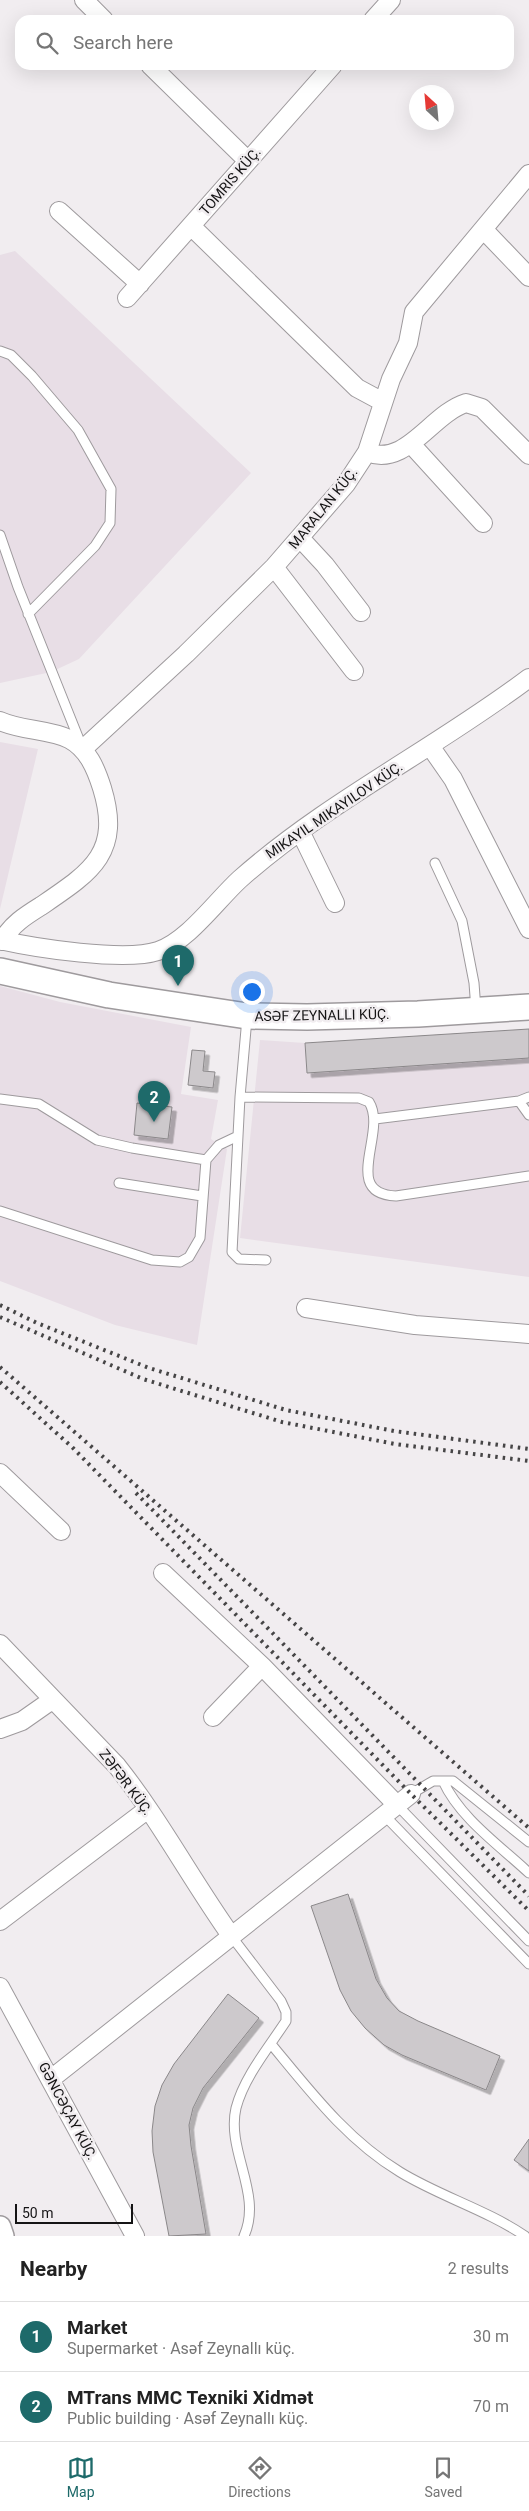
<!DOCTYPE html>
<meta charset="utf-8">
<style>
body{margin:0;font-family:Roboto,sans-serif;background:#f6f6f6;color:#222}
.compass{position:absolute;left:409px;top:85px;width:45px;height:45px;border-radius:50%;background:#fff;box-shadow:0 5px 20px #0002;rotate:334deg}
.scale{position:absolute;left:15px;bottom:12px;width:118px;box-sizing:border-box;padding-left:5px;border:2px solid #151415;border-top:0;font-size:14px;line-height:18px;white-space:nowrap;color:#151415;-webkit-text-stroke:4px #f1edf0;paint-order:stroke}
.you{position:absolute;left:251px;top:991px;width:18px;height:18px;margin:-12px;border:4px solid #fff;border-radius:50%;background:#1a73e8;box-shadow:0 0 0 8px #1a73e833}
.badge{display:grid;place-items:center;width:32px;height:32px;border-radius:50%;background:#1e6a6a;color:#fff;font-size:16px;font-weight:700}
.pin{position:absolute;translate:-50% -41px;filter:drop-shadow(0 1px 2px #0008)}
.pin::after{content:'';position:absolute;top:26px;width:18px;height:15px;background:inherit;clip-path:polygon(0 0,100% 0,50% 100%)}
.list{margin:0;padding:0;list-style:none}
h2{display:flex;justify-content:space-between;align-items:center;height:65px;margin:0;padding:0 20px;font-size:21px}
h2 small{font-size:16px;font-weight:400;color:#767676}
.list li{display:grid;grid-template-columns:32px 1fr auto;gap:15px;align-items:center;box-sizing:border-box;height:70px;padding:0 20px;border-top:1px solid #e0e0e0}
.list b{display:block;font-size:19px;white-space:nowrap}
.list p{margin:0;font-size:16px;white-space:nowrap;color:#767676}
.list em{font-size:16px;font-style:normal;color:#767676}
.icon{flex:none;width:28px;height:28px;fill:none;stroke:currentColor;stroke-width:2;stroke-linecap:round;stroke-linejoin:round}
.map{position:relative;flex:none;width:529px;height:2236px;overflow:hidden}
.search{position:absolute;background:#fff;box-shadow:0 5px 20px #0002;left:15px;right:15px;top:15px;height:55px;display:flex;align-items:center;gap:12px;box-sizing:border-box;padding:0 18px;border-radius:15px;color:#767676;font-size:19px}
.sheet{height:205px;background:#fff}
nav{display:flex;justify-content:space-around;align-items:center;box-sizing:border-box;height:70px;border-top:1px solid #e0e0e0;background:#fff;font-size:14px;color:#767676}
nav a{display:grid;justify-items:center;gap:2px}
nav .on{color:#1e6a6a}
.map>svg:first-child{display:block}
.built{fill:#e8dee6}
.building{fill:#cdc9cc;stroke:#8b888a;filter:url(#shadow)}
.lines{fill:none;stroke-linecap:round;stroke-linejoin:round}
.service-casing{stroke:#9e9a9d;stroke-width:11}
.minor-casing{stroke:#9e9a9d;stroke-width:20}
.tertiary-casing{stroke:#9e9a9d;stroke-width:24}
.secondary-casing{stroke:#9e9a9d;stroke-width:28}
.service{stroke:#fff;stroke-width:9}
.minor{stroke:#fff;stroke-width:18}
.tertiary{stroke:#fff;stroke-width:21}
.secondary{stroke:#fff;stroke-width:25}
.rail{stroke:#464546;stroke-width:4;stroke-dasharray:2.5 5;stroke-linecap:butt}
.labels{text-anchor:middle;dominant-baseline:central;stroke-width:5;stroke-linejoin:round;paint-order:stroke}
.street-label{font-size:14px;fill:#151415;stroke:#f1edf0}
</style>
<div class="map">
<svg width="529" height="2236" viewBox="0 0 529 2236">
<defs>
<filter id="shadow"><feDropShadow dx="4.5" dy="4.5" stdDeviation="0" flood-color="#0004"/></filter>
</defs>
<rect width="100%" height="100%" fill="#f1edf0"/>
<!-- built -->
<path class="built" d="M15 251 251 473 79 659 51 672 0 683V255Z
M0 742 38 749 0 909Z
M0 986 60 1002 191 1027 181 1094 218 1100 211 1139 227 1149 197 1345 115 1325 0 1281Z
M260 1040 305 1043 307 1073 529 1058V1277L240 1238Z"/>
<!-- building -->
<path class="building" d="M529 1029V1058L307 1073 305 1043Z
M192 1050 205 1051 203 1071 215 1072 213 1088 188 1085Z
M137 1103 172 1107 168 1139 134 1135Z
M348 1894 376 1979 387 1998 399 2011 418 2021 500 2056 486 2090 402 2055 384 2045 365 2028 351 2011 340 1990 311 1906Z
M228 1994 259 2018 203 2088 193 2108 189 2125 191 2146 206 2234 169 2236 153 2152 152 2131 155 2106 162 2085 174 2064Z
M529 2139V2171L514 2160Z"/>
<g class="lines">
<!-- service casing -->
<g class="service-casing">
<path id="service" d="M0 351 11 355 32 376 78 430 111 489 110 523 95 546 28 614
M0 535 18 587 80 742
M435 863 462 921 474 983 476 1010
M247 1018 240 1097 232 1252 239 1259 266 1260
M240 1097 359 1098 369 1102C388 1132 340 1194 396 1196L529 1176
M0 1099 39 1104 97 1140 132 1148 206 1160
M519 1101 529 1115
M375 1119 519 1101 529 1097
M119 1183 202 1196
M0 1211 152 1260 180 1262 189 1257 200 1238 206 1160 219 1145 238 1136
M443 1781C460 1818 499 1845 529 1873
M411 1794 433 1781H453L529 1842
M397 1805 529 1941
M385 1816 529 1964
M232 1937 281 2001 286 2012V2021C269 2047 244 2077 236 2108 226 2151 263 2194 244 2236
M271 2044C310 2091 347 2140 400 2172 439 2196 487 2210 525 2236"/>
</g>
<!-- minor casing -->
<g class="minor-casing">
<path id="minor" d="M84 0 104 20
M373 20 391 0
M150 65 248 161
M59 211 140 284
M191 226 357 388 383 402
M484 230 529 277
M127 298 333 65
M411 444 483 523
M367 452C406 468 431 414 466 403L482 408 529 455
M300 538 325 565 361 612
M274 567 354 671
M0 721C22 731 48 729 69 739 88 749 96 769 102 788 122 853 91 872 41 906 25 916 12 924 2 941
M430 746 453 779 529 929
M83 749 186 654 274 567 346 484 367 452 391 379 408 343 414 312 529 174
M300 831 335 903
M0 940C35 948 125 962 158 951 188 941 216 901 240 879 328 801 435 749 529 678
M306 1308 415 1325 529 1334
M0 1473 61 1531
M163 1573 262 1666 397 1805
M0 1644 117 1766C160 1820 192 1881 232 1937
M213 1717 262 1666
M0 1729 22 1721 52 1700
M0 1921 148 1809
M0 1987 135 2236
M51 2079 411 1794"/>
</g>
<!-- tertiary casing -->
<g class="tertiary-casing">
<path id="tertiary" d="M0 2227 3 2236"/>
</g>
<!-- secondary casing -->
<g class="secondary-casing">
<path id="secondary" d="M0 971 109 995 247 1016 307 1017 418 1014 529 1007"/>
</g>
<!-- service -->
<use href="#service" class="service"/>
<!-- minor -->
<use href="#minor" class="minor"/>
<!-- tertiary -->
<use href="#tertiary" class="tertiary"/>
<!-- secondary -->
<use href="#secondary" class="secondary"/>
<!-- rail -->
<path class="rail" d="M0 1305 37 1323 149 1368 286 1410 394 1431 529 1449
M0 1317 143 1379 282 1422 395 1444 529 1461
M0 1367 529 1828
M0 1382 73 1448 411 1794 529 1911
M136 1493 529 1896"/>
</g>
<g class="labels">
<!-- street labels -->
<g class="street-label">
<text transform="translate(230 181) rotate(-49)">TOMRIS KÜÇ.</text>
<text transform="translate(323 508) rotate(-51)">MARALAN KÜÇ.</text>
<text transform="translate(334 810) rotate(-34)">MIKAYIL MIKAYILOV KÜÇ.</text>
<text transform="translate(322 1015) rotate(-1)">ASƏF ZEYNALLI KÜÇ.</text>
<text transform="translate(126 1782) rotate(53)">ZƏFƏR KÜÇ.</text>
<text transform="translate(68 2111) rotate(62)">GƏNCƏÇAY KÜÇ.</text>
</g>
</g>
</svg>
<svg class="compass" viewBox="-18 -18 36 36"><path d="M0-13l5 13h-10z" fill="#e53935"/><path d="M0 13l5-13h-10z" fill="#767676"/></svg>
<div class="scale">50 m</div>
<div class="you"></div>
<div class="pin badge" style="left:178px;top:986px">1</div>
<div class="pin badge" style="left:154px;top:1122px">2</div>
<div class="search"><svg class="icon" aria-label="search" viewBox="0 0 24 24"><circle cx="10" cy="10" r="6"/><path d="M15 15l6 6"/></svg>Search here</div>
</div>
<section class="sheet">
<h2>Nearby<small>2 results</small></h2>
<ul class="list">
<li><span class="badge">1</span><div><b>Market</b><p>Supermarket · Asəf Zeynallı küç.</p></div><em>30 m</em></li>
<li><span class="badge">2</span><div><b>MTrans MMC Texniki Xidmət</b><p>Public building · Asəf Zeynallı küç.</p></div><em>70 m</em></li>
</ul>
</section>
<nav>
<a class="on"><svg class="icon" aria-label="map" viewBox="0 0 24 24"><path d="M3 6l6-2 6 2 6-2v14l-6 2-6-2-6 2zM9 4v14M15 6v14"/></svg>Map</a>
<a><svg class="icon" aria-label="directions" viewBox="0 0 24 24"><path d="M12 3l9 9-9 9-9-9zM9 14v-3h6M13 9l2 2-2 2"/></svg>Directions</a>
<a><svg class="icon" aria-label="saved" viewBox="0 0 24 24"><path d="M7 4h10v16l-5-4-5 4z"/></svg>Saved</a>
</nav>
